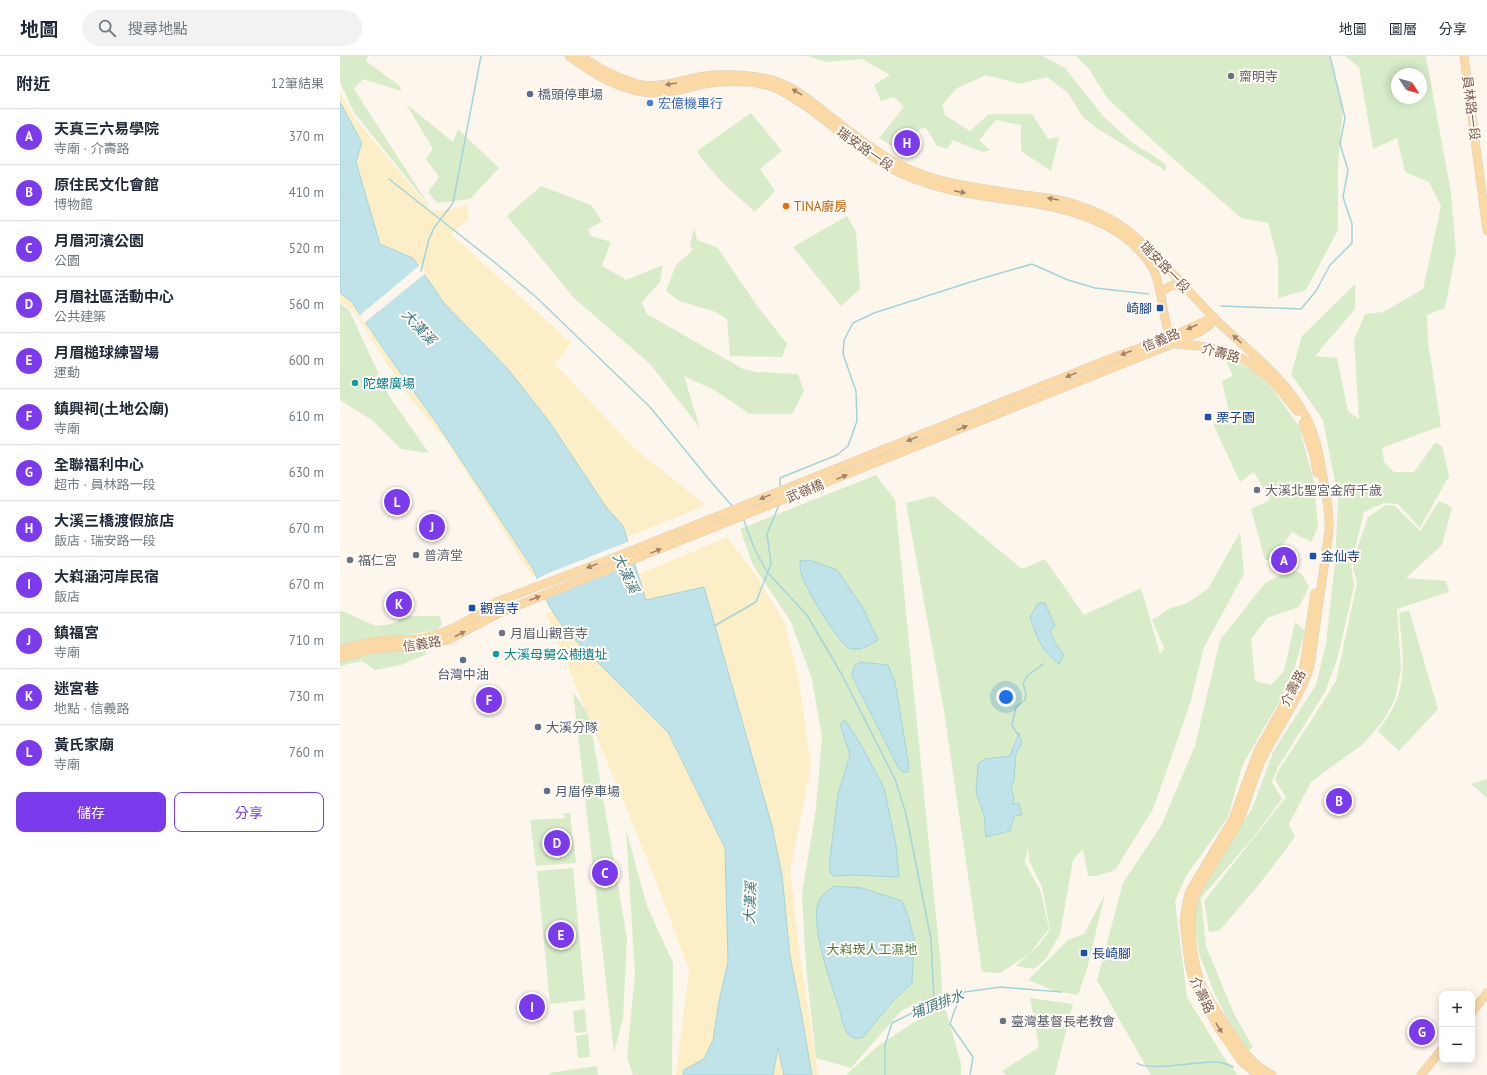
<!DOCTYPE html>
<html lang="zh-TW">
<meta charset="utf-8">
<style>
body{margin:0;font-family:"PT Sans","Noto Sans TC",sans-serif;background:#f2f2f3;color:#1f2937}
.controls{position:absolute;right:12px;bottom:12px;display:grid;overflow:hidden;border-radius:8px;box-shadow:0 2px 10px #0003}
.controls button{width:36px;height:36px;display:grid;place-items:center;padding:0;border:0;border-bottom:1px solid #e0e1e3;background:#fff;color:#1f2937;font:20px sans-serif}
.compass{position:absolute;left:1051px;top:12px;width:36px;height:36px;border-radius:50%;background:#fff;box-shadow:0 2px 10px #0003;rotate:126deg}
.you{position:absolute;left:666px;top:641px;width:14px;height:14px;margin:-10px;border:3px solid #fff;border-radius:50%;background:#1a73e8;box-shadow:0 0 0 6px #1a73e833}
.badge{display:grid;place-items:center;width:26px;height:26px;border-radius:50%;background:#7c3aed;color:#fff;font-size:13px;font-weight:700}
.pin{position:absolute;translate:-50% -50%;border:2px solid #fff;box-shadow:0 1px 4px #0006}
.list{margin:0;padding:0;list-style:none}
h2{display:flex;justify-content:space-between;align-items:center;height:52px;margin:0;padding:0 16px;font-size:17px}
h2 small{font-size:13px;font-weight:400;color:#747a83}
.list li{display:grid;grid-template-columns:26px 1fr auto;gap:12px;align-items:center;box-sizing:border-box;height:56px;padding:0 16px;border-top:1px solid #e0e1e3}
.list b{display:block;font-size:15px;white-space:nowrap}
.list p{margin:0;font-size:13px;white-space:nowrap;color:#747a83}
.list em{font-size:13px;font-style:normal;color:#747a83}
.actions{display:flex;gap:8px;padding:12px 16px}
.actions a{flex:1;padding:9px 0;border:1px solid #7c3aed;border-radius:8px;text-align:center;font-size:14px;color:#7c3aed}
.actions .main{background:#7c3aed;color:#fff}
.icon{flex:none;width:22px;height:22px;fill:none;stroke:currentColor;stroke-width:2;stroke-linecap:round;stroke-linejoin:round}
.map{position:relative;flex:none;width:1147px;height:1019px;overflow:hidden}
header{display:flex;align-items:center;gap:24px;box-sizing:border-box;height:56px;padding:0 20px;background:#fff;border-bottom:1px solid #e0e1e3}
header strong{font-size:19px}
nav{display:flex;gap:22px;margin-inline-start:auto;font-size:14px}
.search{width:280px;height:36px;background:#f2f2f3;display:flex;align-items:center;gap:10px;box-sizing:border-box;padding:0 14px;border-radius:22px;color:#747a83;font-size:15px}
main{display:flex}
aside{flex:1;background:#fff}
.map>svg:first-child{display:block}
.green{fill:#d8ecc9;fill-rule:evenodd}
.sand{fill:#fcefc7}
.water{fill:#bfe3e8;stroke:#a5d3da}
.pier{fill:#fdf6ec}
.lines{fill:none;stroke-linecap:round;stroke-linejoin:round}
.stream{stroke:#a5d3da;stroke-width:1.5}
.primary-casing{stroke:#dad1cd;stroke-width:9}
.primary{stroke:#fbd9a5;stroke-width:8}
.oneway{fill:#a18267}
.worship-dot{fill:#6b7280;stroke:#fffaf3;stroke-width:1.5}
.service-dot{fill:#5c6f8a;stroke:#fffaf3;stroke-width:1.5}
.shop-dot{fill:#3f7fe0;stroke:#fffaf3;stroke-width:1.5}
.food-dot{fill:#e8710a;stroke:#fffaf3;stroke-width:1.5}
.transit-dot{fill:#1a4fb4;stroke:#fffaf3;stroke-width:1.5}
.culture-dot{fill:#0f9aa8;stroke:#fffaf3;stroke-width:1.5}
.labels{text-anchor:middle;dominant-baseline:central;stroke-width:4;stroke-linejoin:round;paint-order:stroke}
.worship-label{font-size:13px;fill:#5b616d;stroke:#fffaf3;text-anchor:start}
.service-label{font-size:13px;fill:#4e5e75;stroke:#fffaf3;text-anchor:start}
.shop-label{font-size:13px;fill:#366cbe;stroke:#fffaf3;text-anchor:start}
.street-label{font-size:13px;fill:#7a5c4d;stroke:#fffaf3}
.food-label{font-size:13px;fill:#c56008;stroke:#fffaf3;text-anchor:start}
.transit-label{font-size:13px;fill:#164399;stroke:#fffaf3;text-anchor:start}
.culture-label{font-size:13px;fill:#0d838f;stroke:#fffaf3;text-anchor:start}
.park-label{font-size:13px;fill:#537a41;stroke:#fffaf3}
.water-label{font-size:14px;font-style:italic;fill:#437c86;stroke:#fffaf3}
</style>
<header>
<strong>地圖</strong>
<div class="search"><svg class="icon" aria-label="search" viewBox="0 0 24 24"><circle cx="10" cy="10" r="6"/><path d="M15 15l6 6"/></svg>搜尋地點</div>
<nav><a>地圖</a><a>圖層</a><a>分享</a></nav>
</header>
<main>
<aside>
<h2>附近<small>12筆結果</small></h2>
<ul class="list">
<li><span class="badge">A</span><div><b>天真三六易學院</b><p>寺廟 · 介壽路</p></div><em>370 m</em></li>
<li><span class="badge">B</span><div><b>原住民文化會館</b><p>博物館</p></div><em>410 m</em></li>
<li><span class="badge">C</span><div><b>月眉河濱公園</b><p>公園</p></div><em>520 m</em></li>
<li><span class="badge">D</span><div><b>月眉社區活動中心</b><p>公共建築</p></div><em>560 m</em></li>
<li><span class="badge">E</span><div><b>月眉槌球練習場</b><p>運動</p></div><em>600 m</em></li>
<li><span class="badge">F</span><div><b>鎮興祠(土地公廟)</b><p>寺廟</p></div><em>610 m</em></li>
<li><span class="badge">G</span><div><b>全聯福利中心</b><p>超市 · 員林路一段</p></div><em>630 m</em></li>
<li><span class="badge">H</span><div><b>大溪三橋渡假旅店</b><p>飯店 · 瑞安路一段</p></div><em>670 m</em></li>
<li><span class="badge">I</span><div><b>大嵙涵河岸民宿</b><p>飯店</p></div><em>670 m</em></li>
<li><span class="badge">J</span><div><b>鎮福宮</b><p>寺廟</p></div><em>710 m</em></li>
<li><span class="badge">K</span><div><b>迷宮巷</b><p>地點 · 信義路</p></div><em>730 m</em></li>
<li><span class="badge">L</span><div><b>黃氏家廟</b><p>寺廟</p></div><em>760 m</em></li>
</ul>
<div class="actions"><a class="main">儲存</a><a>分享</a></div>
</aside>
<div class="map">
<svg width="1147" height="1019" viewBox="0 0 1147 1019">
<rect width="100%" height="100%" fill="#fdf6ec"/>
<!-- green -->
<path class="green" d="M0 0H28L26 5 60 30 61 35 23 23 14 33 90 151 13 55 0 26Z
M468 0H703L725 12 763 60 790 85 826 108V115L755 71 742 60 728 37 707 21 680 28 646 19 617 32 602 49 605 59 630 75 649 58H692L708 83 719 81 711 115 681 95V69L656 64 639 84 650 94 643 96 613 84 607 93 597 90 586 72 579 73 567 99 539 82 564 51 554 41 541 45 534 29 550 19 522 3 485 6Z
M736 0H989L1003 51 998 109V174L966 234 938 242V204L928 167 901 162 821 92 767 42 749 13Z
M1005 0H1086L1111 137 1116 196 1105 252 1087 259 1088 286 1101 370 1042 392 1044 406 1054 416H1074L1095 387 1102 390 1109 420 1080 472 1058 448 1044 447 1024 456 1011 509 1014 530 997 604 985 636 938 711 932 726 942 743 912 783 861 842 866 890 894 958 913 991 908 995 894 975 876 941 859 898 853 851 866 823 912 753 933 696 976 629 986 588 995 506 998 442 983 364 951 318 962 280 1015 228V253L975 300 997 302 1008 355 1019 363 1014 284 1025 258 1043 256 1083 233 1101 150 1089 126 1065 116 1057 82 1033 93 1019 11ZM1057 18H1081V42H1057Z
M66 48 113 86 118 73 159 112 130 143 97 147 88 136 99 121 86 103 93 93Z
M411 57 442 95 420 113 435 135 415 156C394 137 372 119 357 95Z
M201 130 251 149 262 166 248 173 251 180 271 186 262 210 286 224 323 209 320 226 302 246 307 258 403 313 417 316 458 318 464 335 452 358H410L374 334 344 320 360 372 310 308 233 241 167 160Z
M507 160 516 176 520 233 501 250 453 191Z
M354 172 357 184 378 192 415 247 447 288 442 301 390 300 387 263 376 256 339 245 326 235 336 209 353 194 350 190Z
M0 247 9 254 49 340 89 397 61 393 33 365 0 344Z
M884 301 913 314 934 335 959 370 974 426 978 471 971 486 952 476 932 504H925L911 453 930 444 914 416 900 426 873 368 890 361 882 325 893 320Z
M536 419 555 444 601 911 602 938 562 954 511 1012 476 1002 466 912 462 838 476 752 482 681 472 623 451 566 413 509 400 473Z
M594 440 682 513 705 503 744 559 801 532 820 598 824 592 812 564 831 552 847 547 868 533 900 476 904 518 864 591 850 648 813 753 775 814 757 820H748L743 793 733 804 720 878 706 903 694 913 676 910 699 889 710 874 702 831 689 805 688 791 685 806 701 836 709 873 689 898 660 917 642 916 604 655 566 447Z
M1099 445 1112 451 1102 489 1066 522 1106 525 1109 536 1057 553 1061 613 1055 643 1043 665 1023 688 971 726 949 768 955 781 917 831 879 875 869 876 864 845 946 741 935 724 938 715 969 668 996 625 1017 527 1013 512 1016 496 1028 461 1046 449 1055 450 1080 475Z
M949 515 961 517 969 531 959 551 927 562 911 583 915 625 931 629 944 615 955 566 965 575 951 625 902 710 888 761 846 820 835 845 847 941 883 1000 898 1019H811L757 924 783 827 821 770 855 690 880 584 925 527Z
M0 554 36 570 52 568 65 560H100L102 568 97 574 3 590 0 588Z
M1069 554 1098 653 1059 695 1038 675C1045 665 1054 653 1058 640 1067 614 1061 584 1059 557Z
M75 592 86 594 85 599 61 609 35 614 22 605 0 610V604L35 595Z
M233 636 249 659 287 882 283 963 274 996Z
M1147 723V742L1131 728Z
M224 757H230L236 807 196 810 190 764 225 762Z
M286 773 307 850 333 907 332 1019H293L287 1001 295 918Z
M233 812 245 944 210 948 197 815Z
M765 838 747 913 738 939 715 935 688 924 728 884 744 878Z
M690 942 733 948 715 1019H667L662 1015 699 991Z
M604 947 621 1008V1019H506L539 989Z
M245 953 247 976 235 977 233 955Z
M248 978 250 1001 238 1002 236 980Z
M257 1010 258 1019H210L209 1017Z"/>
<!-- sand -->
<path class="sand" d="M0 35 12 59 91 154 101 155 128 149 129 163 111 178 231 287 215 308 294 392 366 449 192 520 106 384 65 336 14 255 0 245Z
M387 481 415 518 444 565 458 620 471 709 450 814 460 898 478 1019H336L349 914 311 812 206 558Z"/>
<!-- water -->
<path class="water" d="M0 46 22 87 16 106 40 188 73 202 104 247 167 312 208 364 266 451 283 470 306 544 364 531 432 770 442 819 450 900 462 961 472 1019H444L438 992 433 1019H343L344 1014 364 1003 373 984 379 945 388 906 385 792 328 676 226 575 209 550 193 513 96 366 52 305 11 245 0 237V143H1L0 129Z
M470 504 497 514 523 552 538 584C529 589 520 596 509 592 499 588 463 529 461 517 460 514 460 509 460 505Z
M698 547H705L715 570 710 575 715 587 724 599 719 608C701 594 697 582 690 561Z
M520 606 548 609 555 626 569 711 568 716H564L559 713 512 620 514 610Z
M505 664 520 687 544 732 556 789 559 821 510 819 495 820 490 817V803L498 738 510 699 500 668Z
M679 677 682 687 676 698 674 724 671 733 674 742 672 748 679 747 682 759 674 760 670 775 646 781 644 759 636 736 638 708 645 703 670 700Z
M494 830 522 832 562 845 568 860 574 882 572 927 555 943 522 982C518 982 514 983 510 980 502 973 502 959 498 949 490 924 471 872 478 847 480 840 488 834 494 830Z"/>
<!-- pier -->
<path class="pier" d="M80 209 86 217 24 267 19 260Z
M290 485 296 505 203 542 196 524 206 518Z"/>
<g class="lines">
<!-- stream -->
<path class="stream" d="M49 123 158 209 196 241 310 351 372 427 394 452
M81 215 89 183 94 172 113 147 141 0
M881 250 961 253 976 235 990 209 1012 187V168L1003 141 1008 114 1000 88 1005 62 990 0
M440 433V422L497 399 508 390 517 365 516 335 503 298 504 284 513 267 534 257 640 223 692 208 728 224 755 232 809 238
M403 462 415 494 427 516 467 559 502 619 555 723 566 758 591 883 594 946
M374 570 416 546 431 508 427 478 439 449
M678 679 672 669 676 651 685 644 686 637 683 628 687 620 703 608
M624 936 615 953 610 968 633 1001 630 1019
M797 1007C808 1016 859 1005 875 1006 881 1006 887 1008 893 1011
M545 1019V989L552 967 594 946 624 936 661 931 721 936"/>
<!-- primary casing -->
<g class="primary-casing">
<path id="primary" d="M229 0C255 19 285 38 318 37 334 37 349 31 364 28 385 25 409 24 429 30 443 34 455 43 467 51 497 72 525 99 558 116 581 127 606 134 631 138 682 147 727 147 774 174 791 185 805 197 814 215 822 234 822 252 827 271 828 276 830 280 831 285
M241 0C256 11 271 19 289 25 293 26 298 29 302 29 324 32 343 23 365 20 387 17 410 19 432 24 451 29 467 42 482 54 507 73 533 95 562 110 600 129 642 132 684 139 702 141 720 143 737 149 756 155 777 165 792 178 822 203 847 234 874 262 905 292 946 322 966 361 977 382 980 404 984 427 987 443 990 459 989 475L970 610C961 641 937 672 923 701 912 722 908 746 898 767L856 837C847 859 852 903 860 925 865 937 871 947 878 957 893 980 907 1007 932 1019
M1124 0 1147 175
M821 236 832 229 846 233
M834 288C881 290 907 297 939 333 945 340 951 347 957 355
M963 367 974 399 977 417
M0 594C12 590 26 586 39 585 52 583 66 585 79 583 107 578 133 563 156 546L276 501 767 304 830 281 874 261
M0 602 33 593 76 590 108 584 159 557 832 288C843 283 872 274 874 261
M1132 956 1147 937
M918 1019 902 1006 879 973 854 927 849 907 844 865 847 846 850 835 893 763 918 695 960 620 964 610 975 537
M1081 1019 1102 993"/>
</g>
<!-- primary -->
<use href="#primary" class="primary"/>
</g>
<!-- one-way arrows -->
<defs><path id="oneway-solid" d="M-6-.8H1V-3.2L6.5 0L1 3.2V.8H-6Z"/></defs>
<g class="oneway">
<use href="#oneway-solid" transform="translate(331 28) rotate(171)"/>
<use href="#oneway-solid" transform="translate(457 36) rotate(-148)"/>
<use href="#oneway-solid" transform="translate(620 136) rotate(12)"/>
<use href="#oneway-solid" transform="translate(713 143) rotate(-170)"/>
<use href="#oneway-solid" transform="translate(852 271) rotate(156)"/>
<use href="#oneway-solid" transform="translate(897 283) rotate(-137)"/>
<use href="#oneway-solid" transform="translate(786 297) rotate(159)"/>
<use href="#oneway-solid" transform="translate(731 319) rotate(158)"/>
<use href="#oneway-solid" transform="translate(622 372) rotate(-22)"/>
<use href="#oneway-solid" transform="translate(572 383) rotate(158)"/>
<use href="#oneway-solid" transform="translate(502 421) rotate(-22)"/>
<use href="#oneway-solid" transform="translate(425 441) rotate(158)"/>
<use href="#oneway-solid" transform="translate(316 495) rotate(-22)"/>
<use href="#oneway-solid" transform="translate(252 510) rotate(159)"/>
<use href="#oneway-solid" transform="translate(195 542) rotate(-21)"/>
<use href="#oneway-solid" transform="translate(120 578) rotate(-27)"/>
<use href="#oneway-solid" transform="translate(879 972) rotate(58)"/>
</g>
<!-- markers -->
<g class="worship-dot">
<circle cx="891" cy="20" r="4"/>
<circle cx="917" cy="434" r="4"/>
<circle cx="76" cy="499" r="4"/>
<circle cx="10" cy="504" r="4"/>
<circle cx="162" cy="577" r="4"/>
<circle cx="663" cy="965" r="4"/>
</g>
<g class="service-dot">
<circle cx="190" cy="38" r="4"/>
<circle cx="123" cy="604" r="4"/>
<circle cx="198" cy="671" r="4"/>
<circle cx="207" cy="735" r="4"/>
</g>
<circle class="shop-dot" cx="310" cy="47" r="4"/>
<circle class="food-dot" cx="446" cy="150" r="4"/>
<g class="transit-dot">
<rect x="816" y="248" width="8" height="8" rx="2"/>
<rect x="864" y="357" width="8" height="8" rx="2"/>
<rect x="969" y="496" width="8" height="8" rx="2"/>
<rect x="128" y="548" width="8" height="8" rx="2"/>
<rect x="740" y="893" width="8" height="8" rx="2"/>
</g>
<g class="culture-dot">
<circle cx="15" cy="327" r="4"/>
<circle cx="156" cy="598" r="4"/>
</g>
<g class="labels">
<!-- worship labels -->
<g class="worship-label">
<text x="899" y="20">齋明寺</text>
<text x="925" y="434">大溪北聖宮金府千歲</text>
<text x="84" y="499">普濟堂</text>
<text x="18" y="504">福仁宮</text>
<text x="170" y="577">月眉山觀音寺</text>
<text x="671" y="965">臺灣基督長老教會</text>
</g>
<!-- service labels -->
<g class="service-label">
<text x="198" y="38">橋頭停車場</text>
<text x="123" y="618" text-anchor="middle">台灣中油</text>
<text x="206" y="671">大溪分隊</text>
<text x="215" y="735">月眉停車場</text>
</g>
<!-- shop labels -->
<g class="shop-label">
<text x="318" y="47">宏億機車行</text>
</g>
<!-- street labels -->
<g class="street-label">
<text transform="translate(1131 52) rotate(83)">員林路一段</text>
<text transform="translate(525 93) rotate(35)">瑞安路一段</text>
<text transform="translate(825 211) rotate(46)">瑞安路一段</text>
<text transform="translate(821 284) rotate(-22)">信義路</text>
<text transform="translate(881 297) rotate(16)">介壽路</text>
<text transform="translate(465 435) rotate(-22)">武嶺橋</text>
<text transform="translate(82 588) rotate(-9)">信義路</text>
<text transform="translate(953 632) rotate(-63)">介壽路</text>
<text transform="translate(862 939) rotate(65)">介壽路</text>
</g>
<!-- food labels -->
<g class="food-label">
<text x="454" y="150">TINA廚房</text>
</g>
<!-- transit labels -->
<g class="transit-label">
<text x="812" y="252" text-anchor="end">崎腳</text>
<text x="876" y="361">栗子園</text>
<text x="981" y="500">金仙寺</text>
<text x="140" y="552">觀音寺</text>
<text x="752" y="897">長崎腳</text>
</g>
<!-- culture labels -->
<g class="culture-label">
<text x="23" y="327">陀螺廣場</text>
<text x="164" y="598">大溪母舅公樹遺址</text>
</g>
<!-- park labels -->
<g class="park-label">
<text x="532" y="893">大嵙崁人工濕地</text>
</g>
<!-- water labels -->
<g class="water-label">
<text transform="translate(79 271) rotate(47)">大漢溪</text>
<text transform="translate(286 517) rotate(65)">大漢溪</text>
<text transform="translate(410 847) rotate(-87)">大漢溪</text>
<text transform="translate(597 948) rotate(-21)">埔頂排水</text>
</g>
</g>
</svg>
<div class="controls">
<button>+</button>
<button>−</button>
</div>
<svg class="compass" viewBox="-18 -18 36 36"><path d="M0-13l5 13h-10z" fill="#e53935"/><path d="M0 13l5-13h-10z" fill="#747a83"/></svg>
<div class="you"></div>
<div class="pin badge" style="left:944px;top:504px">A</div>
<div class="pin badge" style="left:999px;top:745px">B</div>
<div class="pin badge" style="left:265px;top:817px">C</div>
<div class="pin badge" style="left:217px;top:787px">D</div>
<div class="pin badge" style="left:221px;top:879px">E</div>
<div class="pin badge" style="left:149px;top:644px">F</div>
<div class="pin badge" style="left:1082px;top:976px">G</div>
<div class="pin badge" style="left:567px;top:87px">H</div>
<div class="pin badge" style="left:192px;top:951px">I</div>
<div class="pin badge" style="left:92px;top:471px">J</div>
<div class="pin badge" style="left:59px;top:548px">K</div>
<div class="pin badge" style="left:57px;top:446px">L</div>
</div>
</main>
